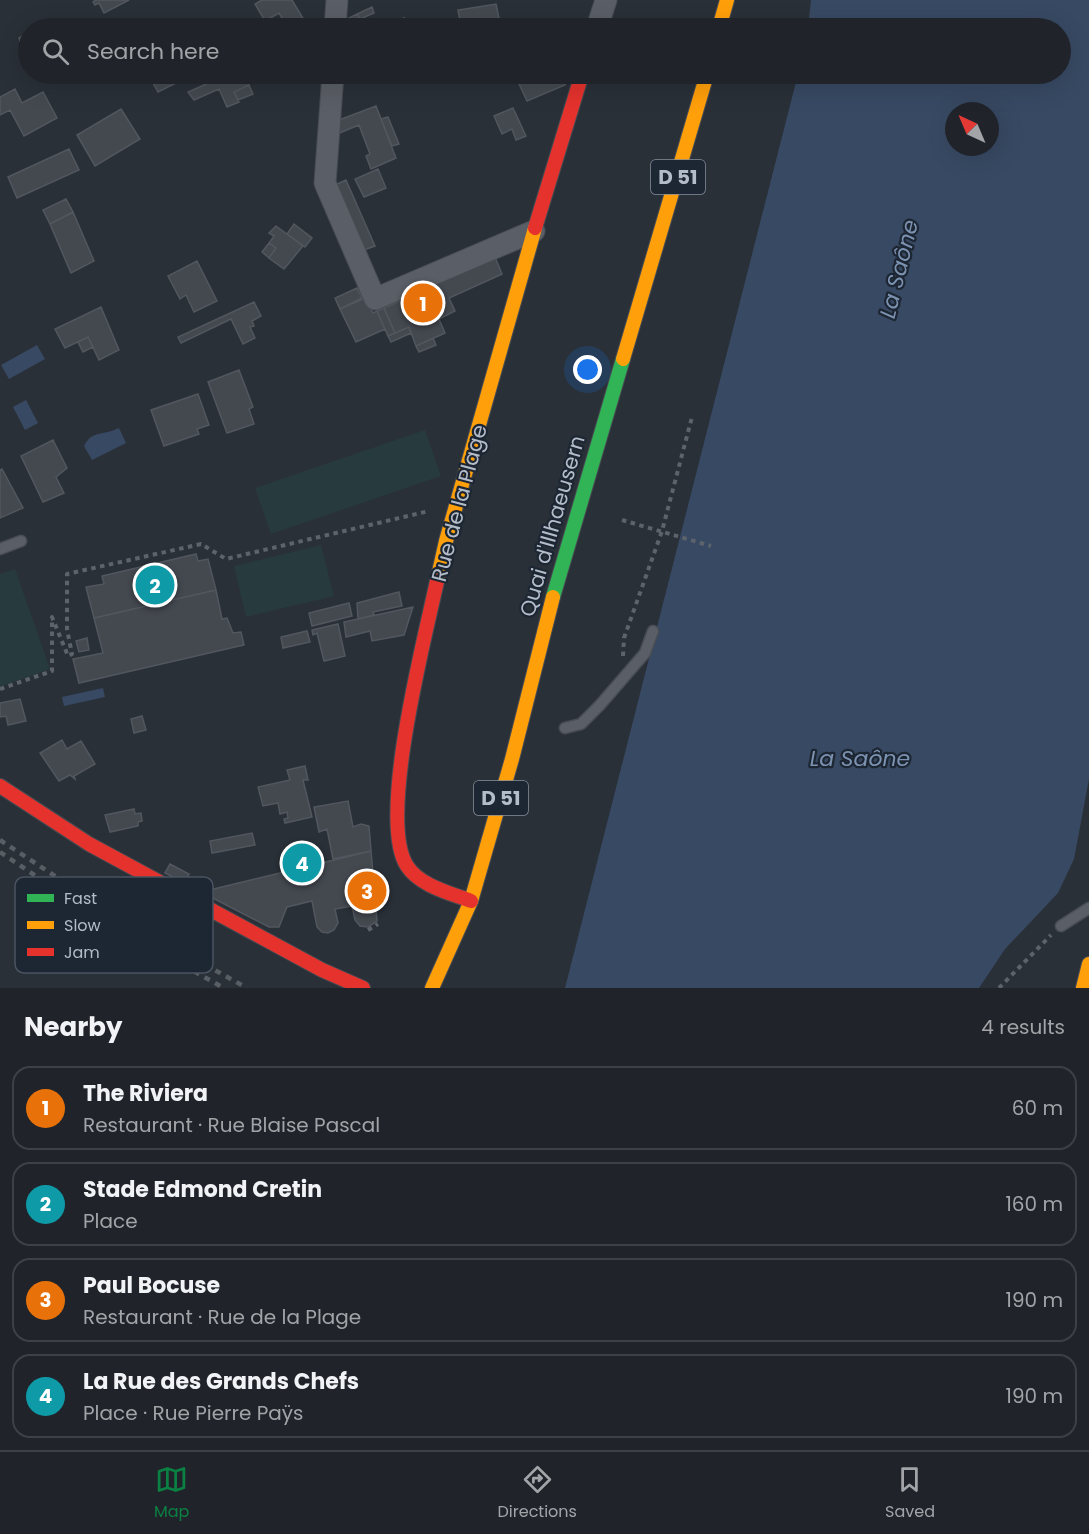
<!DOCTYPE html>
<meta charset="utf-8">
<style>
body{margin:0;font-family:Poppins,sans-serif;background:#282c32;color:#f1f3f6}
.compass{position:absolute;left:945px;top:102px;width:54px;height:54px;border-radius:50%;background:#20242a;box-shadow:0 6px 24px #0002;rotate:316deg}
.you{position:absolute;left:588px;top:370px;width:21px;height:21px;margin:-15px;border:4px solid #fff;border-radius:50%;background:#1a73e8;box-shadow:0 0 0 9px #1a73e833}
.badge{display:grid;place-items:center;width:39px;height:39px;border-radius:50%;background:#0b8043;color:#fff;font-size:20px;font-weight:700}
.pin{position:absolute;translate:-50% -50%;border:3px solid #fff;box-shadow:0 2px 6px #0006}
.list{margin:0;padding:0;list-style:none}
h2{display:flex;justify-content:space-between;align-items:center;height:78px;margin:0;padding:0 24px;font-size:26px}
h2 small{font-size:20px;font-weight:400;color:#a2a4a8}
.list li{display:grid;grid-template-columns:39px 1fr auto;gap:18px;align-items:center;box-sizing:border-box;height:84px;margin:0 12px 12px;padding:0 12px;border:2px solid #3d4147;border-radius:18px}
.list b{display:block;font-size:22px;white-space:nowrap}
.list p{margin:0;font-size:20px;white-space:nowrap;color:#a2a4a8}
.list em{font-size:20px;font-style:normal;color:#a2a4a8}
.icon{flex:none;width:33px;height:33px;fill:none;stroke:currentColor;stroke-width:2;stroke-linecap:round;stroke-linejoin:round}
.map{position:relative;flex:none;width:1089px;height:988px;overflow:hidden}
.search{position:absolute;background:#20242a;box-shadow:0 6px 24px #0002;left:18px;right:18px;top:18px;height:66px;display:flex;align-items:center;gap:15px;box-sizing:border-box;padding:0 21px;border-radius:33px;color:#a2a4a8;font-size:22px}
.sheet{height:462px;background:#20242a}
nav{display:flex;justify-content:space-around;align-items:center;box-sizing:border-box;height:84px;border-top:2px solid #3d4147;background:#20242a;font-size:16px;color:#a2a4a8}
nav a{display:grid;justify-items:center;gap:3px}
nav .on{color:#0b8043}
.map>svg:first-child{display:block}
.green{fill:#273a3e}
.water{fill:#384963;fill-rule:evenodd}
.building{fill:#444950;stroke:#52575f;stroke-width:1.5}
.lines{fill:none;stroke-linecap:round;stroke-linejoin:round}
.lane-casing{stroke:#484c53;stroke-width:13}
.street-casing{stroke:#484c53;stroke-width:23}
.fast-casing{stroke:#484c53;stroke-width:16}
.slow-casing{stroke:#484c53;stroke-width:16}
.jam-casing{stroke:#484c53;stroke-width:16}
.path{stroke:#5d636a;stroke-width:4;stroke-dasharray:4.5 4.5;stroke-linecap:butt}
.lane{stroke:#5a5e66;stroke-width:10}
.street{stroke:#5a5e66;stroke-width:21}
.fast{stroke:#30b455;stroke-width:14}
.slow{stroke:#ff9f0a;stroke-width:14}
.jam{stroke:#e5322d;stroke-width:14}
.rail{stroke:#595d64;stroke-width:4.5;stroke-dasharray:6 6;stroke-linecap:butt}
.labels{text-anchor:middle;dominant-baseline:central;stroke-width:4.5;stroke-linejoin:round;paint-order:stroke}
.shield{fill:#1d2633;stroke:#878f9c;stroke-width:1.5}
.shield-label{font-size:20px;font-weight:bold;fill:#b4bcc9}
.street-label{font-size:21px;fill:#b4bcc9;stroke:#1d2633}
.water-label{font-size:22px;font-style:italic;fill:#7c92b1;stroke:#1d2633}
.key{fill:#1d2633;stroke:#4a5360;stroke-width:1.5}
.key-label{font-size:16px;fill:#b4bcc9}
</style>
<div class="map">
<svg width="1089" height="988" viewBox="0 0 1089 988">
<rect width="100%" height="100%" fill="#2a3038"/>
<!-- green -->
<path class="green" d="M425 430 441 476 271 534 255 488Z
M321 545 334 596 246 617 234 566Z
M15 569 50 669 0 687V574Z"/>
<!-- water -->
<path class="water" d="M811 0H1089V779L1074 859 1058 893 1005 949 979 988H565L798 74H1060V28H808ZM954 111H990V147H954Z
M37 345 45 359 9 379 1 365Z
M26 400 38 423 25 430 13 407Z
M119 428 126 443 92 460 84 446C92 430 103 436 119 428Z
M103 688 105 697 64 706 62 697Z"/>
<!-- building -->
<path class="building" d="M96 0H129L104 13 99 3 95 5 93 2Z
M262 0H292L304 20 288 28 279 13 265 21 255 4Z
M496 4 501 28H455L454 22 460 21 458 10Z
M372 7 374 13 360 19 357 14Z
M357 14 363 26 343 28V21Z
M404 18 401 28H379L400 19Z
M28 33V63L19 38Z
M148 74H194L158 92Z
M229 74 232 77 244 74 249 85 234 92 239 102 227 107 219 89 194 100 188 92Z
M542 74H569L565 85 527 101 519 84Z
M249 85 253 94 238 100 234 92Z
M15 89 22 103 43 92 57 118 24 136 10 110 0 115V97Z
M376 106 396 158 371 169 366 156 370 154 359 125 337 134 339 120Z
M513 108 526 136 516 140 512 129 502 134 494 116Z
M121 109 140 139 95 166 77 135Z
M388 117 399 144 392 146 381 119Z
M69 149 79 170 17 198 8 177Z
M378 169 386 188 364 197 355 179Z
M346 180 375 246 361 251 335 185Z
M66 199 73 212 50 224 43 210Z
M73 212 94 261 71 273 50 224Z
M294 224 312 238 305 247 287 234Z
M276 226 303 246 284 269 269 258 276 248 269 243 274 236 269 233Z
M269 243 276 248 269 258 262 252Z
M495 257 502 274 449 298 455 311 439 319 445 333 416 346 409 327 395 333 384 308Z
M197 261 217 301 194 312 186 295 180 299 168 276Z
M357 288 362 298 340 309 335 298Z
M365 298 373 313 377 311 385 329 356 342 340 309Z
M254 302 261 316 252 321 254 326 250 327 255 338 243 344 231 319 181 343 178 337Z
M101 307 119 350 99 360 88 337 65 348 55 329Z
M384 308 395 333 388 336 377 311Z
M409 327 411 333 391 342 388 336Z
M88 337 93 347 83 352 78 342Z
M433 338 436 345 419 352 416 346Z
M239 370 253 407 249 409 254 424 227 433 208 382Z
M198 394 209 425 197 429 199 434 164 446 151 410Z
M53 440 67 468 56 477 64 493 43 502 21 456Z
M2 469 23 508 0 518V470Z
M196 554 198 561 208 559 216 590 94 618 86 587 104 584 102 576Z
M216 590 222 619 227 618 233 633 241 632 244 645 79 683 73 659 103 653 94 618Z
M399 592 402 606 373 612 374 615 358 619 357 603Z
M349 603 352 616 312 626 309 613Z
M413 607 404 635 372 641 370 631 346 637 344 622Z
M338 624 345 656 324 661 317 633 313 635 312 630Z
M307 631 310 642 283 648 281 637Z
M87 638 89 650 79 652 76 641Z
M20 699 26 721 8 725 6 716 0 717V703Z
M142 716 146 730 134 733 131 719Z
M62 740 67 749 81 741 95 764 74 776 75 779 70 775 59 781 40 753Z
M305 766 308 780H303L312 817 285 823 284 819 288 818 287 812 280 814 278 803 263 806 258 787 290 780 287 770Z
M348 801 353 827 361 824 369 826 371 851 333 859 327 829 319 832 314 807Z
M134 809 135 814 141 813 142 821 138 822V826L110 832 105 815Z
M252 833 255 845 212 853 210 841Z
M371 851 377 921 368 927 360 926 355 920 352 906 335 909 338 923 334 930 328 933 322 932 317 927 312 901 287 907 279 927H269L201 892Z
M170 864 189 874 185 883 165 873Z"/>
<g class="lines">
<!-- lane casing -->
<g class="lane-casing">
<path id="lane" d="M0 549 21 541
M565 728 581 724 600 705 645 653 653 631
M1061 926 1089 908"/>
</g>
<!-- street casing -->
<g class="street-casing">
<path id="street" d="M335 28 337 0
M597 28 606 0
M333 74 325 183 375 299 534 231"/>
</g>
<!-- fast casing -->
<g class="fast-casing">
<path id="fast" d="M553 597 623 359"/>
</g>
<!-- slow casing -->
<g class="slow-casing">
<path id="slow" d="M719 28 727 0
M623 359 707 74
M437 581 446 541 535 228
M432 988 471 901 512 759 553 597
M1083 988 1089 964"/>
</g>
<!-- jam casing -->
<g class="jam-casing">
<path id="jam" d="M535 228 582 74
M437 581C425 638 377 820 407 866 420 886 450 893 471 901
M0 786 89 844 322 970 363 988"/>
</g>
<!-- path -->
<path class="path" d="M622 520 711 546
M623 656 624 638 662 531 692 417
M0 689 52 671V617L68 656 72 654 67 629V574L201 544 226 559 429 511
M368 930 378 924
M999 988 1051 935"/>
<!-- lane -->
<use href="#lane" class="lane"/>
<!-- street -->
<use href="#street" class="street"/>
<!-- fast -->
<use href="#fast" class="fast"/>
<!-- slow -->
<use href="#slow" class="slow"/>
<!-- jam -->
<use href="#jam" class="jam"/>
<!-- rail -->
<path class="rail" d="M0 840 107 910 247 988
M0 852 100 919 224 988"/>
</g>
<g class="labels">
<!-- shield labels -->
<g class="shield">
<rect x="651" y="160" width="54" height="34" rx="4.5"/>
<rect x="474" y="781" width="54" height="34" rx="4.5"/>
</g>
<g class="shield-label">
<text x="678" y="177">D 51</text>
<text x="501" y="798">D 51</text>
</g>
<!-- street labels -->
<g class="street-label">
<text transform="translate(459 503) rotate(-75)">Rue de la Plage</text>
<text transform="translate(552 526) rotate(-74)">Quai d'Illhaeusern</text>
</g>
<!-- water labels -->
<g class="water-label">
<text transform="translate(899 269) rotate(-76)">La Saône</text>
<text x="860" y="758">La Saône</text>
</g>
</g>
<!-- legend -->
<rect x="15" y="877" width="198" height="96" rx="9" class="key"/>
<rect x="27" y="894" width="27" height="8" fill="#30b455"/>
<rect x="27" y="921" width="27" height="8" fill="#ff9f0a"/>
<rect x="27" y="948" width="27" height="8" fill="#e5322d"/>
<g class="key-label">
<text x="64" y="904">Fast</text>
<text x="64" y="931">Slow</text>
<text x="64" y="958">Jam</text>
</g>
</svg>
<svg class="compass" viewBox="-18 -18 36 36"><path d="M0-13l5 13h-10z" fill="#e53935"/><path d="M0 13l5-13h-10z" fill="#a2a4a8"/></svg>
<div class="you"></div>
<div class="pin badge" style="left:423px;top:303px;background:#e8710a">1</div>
<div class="pin badge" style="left:155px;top:585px;background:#0f9aa8">2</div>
<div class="pin badge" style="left:367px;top:891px;background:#e8710a">3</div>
<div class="pin badge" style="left:302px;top:863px;background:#0f9aa8">4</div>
<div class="search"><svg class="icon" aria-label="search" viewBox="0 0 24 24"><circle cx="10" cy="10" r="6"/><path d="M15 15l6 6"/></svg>Search here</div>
</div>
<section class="sheet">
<h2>Nearby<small>4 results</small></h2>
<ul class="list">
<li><span class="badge" style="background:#e8710a">1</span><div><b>The Riviera</b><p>Restaurant · Rue Blaise Pascal</p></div><em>60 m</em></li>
<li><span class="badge" style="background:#0f9aa8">2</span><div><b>Stade Edmond Cretin</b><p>Place</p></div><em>160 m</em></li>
<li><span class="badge" style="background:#e8710a">3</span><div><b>Paul Bocuse</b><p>Restaurant · Rue de la Plage</p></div><em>190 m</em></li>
<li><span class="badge" style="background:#0f9aa8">4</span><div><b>La Rue des Grands Chefs</b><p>Place · Rue Pierre Paÿs</p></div><em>190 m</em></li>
</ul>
</section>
<nav>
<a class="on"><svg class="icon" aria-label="map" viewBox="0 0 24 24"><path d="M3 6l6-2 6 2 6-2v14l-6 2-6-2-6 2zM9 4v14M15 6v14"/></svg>Map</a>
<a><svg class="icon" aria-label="directions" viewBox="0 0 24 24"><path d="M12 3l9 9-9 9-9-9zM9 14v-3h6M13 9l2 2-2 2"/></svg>Directions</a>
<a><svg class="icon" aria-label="saved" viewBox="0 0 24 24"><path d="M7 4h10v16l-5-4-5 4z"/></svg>Saved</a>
</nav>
